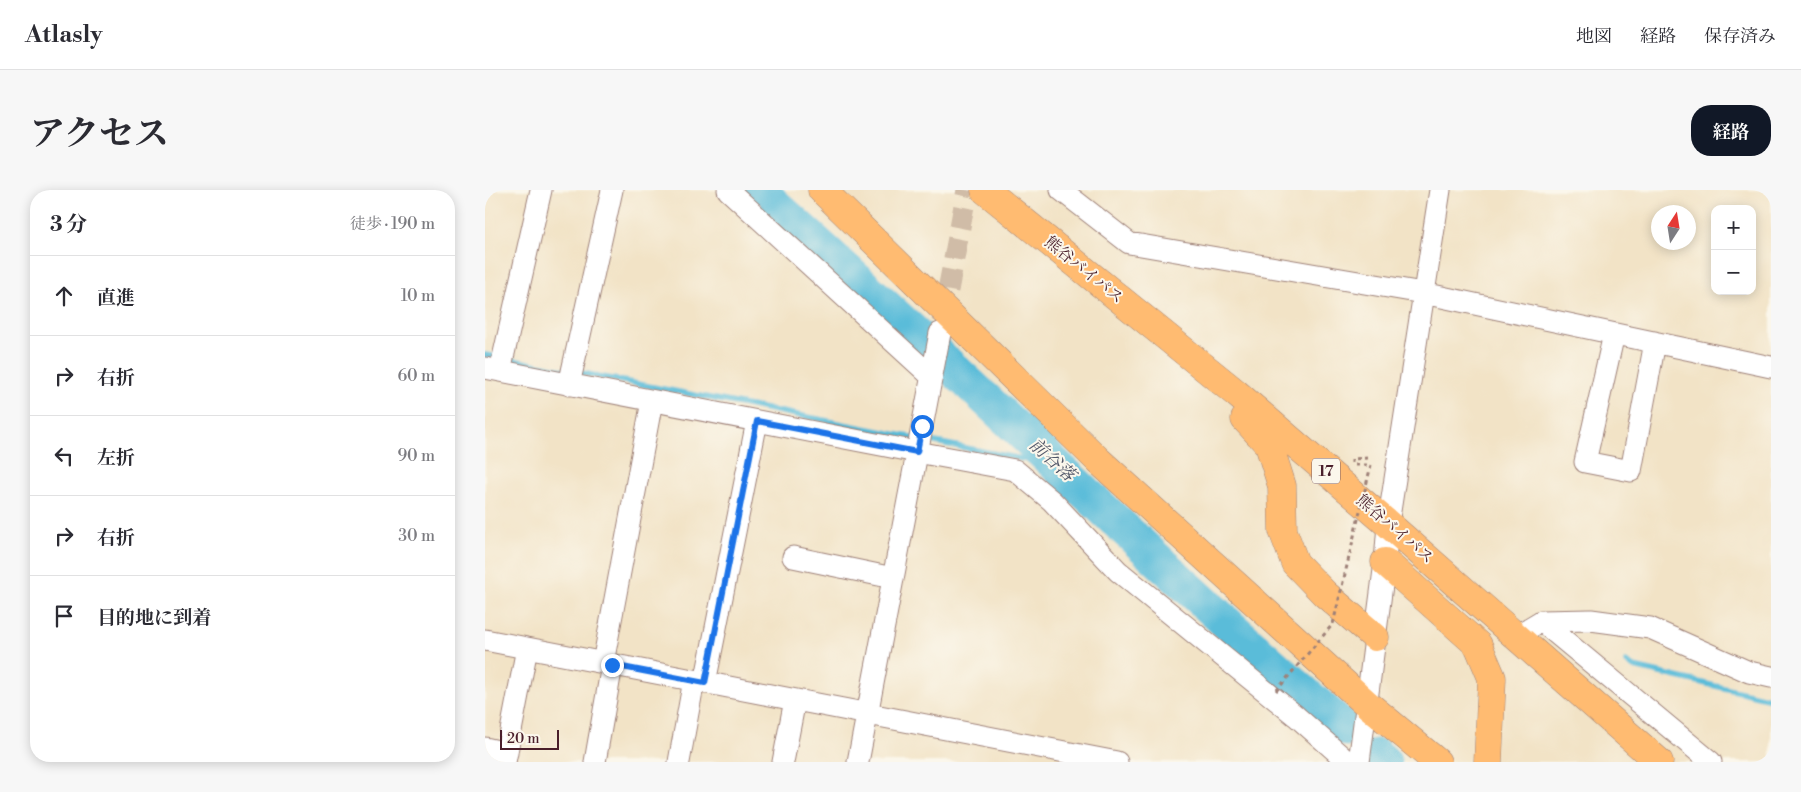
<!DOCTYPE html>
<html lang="ja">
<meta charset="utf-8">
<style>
body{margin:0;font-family:"Libre Bodoni","Noto Serif JP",serif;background:#f7f7f7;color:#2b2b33}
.controls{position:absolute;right:15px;top:15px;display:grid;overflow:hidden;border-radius:10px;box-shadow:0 2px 12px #0003}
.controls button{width:45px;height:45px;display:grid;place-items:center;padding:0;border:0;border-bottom:1px solid #e1e1e2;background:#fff;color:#2b2b33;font:25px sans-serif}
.compass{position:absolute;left:1166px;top:15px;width:45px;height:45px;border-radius:50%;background:#fff;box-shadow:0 2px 12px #0003;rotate:12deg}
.scale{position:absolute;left:15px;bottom:12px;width:59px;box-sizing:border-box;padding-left:5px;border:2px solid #4a1f2b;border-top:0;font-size:14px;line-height:18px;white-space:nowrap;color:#4a1f2b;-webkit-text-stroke:4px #fbf7ec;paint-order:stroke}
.stop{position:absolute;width:15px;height:15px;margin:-11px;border:4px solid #1a73e8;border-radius:50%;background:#fff}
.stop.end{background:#1a73e8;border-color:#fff;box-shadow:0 1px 5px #0008}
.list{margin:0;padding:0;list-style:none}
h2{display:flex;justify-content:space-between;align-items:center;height:65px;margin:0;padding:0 20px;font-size:21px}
h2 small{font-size:16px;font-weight:400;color:#7c7c81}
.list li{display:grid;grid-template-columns:32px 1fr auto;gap:15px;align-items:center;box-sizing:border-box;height:80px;padding:0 20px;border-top:1px solid #e1e1e2}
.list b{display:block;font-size:19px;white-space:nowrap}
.list em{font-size:16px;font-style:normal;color:#7c7c81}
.icon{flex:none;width:28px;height:28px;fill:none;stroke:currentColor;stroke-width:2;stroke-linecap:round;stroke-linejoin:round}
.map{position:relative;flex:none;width:1286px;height:572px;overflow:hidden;border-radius:20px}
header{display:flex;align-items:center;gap:30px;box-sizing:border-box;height:70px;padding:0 25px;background:#fff;border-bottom:1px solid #e1e1e2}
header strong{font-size:24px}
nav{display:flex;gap:28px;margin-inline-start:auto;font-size:18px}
.intro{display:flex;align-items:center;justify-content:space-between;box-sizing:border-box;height:120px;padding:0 30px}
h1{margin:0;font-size:35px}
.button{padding:12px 22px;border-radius:20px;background:#111827;color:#fff;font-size:18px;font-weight:700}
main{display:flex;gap:30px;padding:0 30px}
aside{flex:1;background:#fff;border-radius:20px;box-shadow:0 2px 12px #0003}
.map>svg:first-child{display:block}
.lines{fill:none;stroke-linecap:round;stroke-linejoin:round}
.stream{stroke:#5abcd9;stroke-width:5.5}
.river{stroke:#5abcd9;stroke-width:35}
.minor-tunnel{stroke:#d0bca7;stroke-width:21;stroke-dasharray:21 11;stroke-linecap:butt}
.minor-casing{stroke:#9e8178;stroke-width:23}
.highway-casing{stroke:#9e8178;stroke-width:29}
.path{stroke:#9e8178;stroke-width:3;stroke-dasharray:4 4;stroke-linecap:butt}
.minor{stroke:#fff;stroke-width:21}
.highway{stroke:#ffbb71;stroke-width:28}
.path-bridge{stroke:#9e8178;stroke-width:3;stroke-dasharray:4 4;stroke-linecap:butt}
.route{stroke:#1a73e8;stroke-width:6}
.labels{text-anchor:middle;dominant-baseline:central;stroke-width:4;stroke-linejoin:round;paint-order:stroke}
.shield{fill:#fbf7ec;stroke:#7f6065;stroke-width:1}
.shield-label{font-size:15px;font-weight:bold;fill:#4a1f2b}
.street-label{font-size:16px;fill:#4a1f2b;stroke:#fbf7ec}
.water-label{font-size:18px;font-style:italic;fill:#505668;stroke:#fbf7ec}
</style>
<header>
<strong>Atlasly</strong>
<nav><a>地図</a><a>経路</a><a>保存済み</a></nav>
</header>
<div class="intro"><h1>アクセス</h1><a class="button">経路</a></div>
<main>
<aside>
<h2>3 分<small>徒歩 · 190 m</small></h2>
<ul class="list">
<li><svg class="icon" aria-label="ahead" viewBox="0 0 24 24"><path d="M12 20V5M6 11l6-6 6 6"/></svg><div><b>直進</b></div><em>10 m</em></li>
<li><svg class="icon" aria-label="right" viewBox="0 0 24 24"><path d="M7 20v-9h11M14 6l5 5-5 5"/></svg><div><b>右折</b></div><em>60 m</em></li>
<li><svg class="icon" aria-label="left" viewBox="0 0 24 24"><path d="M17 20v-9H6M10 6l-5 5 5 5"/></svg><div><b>左折</b></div><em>90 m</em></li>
<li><svg class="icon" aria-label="right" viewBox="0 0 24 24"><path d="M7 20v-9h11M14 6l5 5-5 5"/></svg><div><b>右折</b></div><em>30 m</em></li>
<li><svg class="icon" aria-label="arrive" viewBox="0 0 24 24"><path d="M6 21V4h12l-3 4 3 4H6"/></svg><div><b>目的地に到着</b></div></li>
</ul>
</aside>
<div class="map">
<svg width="1286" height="572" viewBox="0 0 1286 572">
<rect width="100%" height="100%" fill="#fbf7ec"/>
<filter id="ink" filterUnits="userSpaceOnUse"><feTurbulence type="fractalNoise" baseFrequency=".02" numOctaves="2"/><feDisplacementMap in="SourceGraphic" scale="10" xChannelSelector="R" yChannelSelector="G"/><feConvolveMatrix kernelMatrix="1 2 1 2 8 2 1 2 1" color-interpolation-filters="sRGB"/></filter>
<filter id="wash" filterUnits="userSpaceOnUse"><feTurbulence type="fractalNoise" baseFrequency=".0096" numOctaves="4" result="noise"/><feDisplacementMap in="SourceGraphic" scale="20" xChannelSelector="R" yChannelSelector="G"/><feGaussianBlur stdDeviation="1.12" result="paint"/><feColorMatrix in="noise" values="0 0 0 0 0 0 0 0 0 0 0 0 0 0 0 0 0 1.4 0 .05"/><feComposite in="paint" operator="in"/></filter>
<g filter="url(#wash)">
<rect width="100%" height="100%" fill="#f2e3c6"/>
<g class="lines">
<!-- stream -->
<path class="stream" d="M0 165 14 167
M23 169 83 181
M92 182 573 276
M1141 472 1149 477 1286 509"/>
<!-- river -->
<path class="river" d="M273 0C472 177 660 365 861 539
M892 566 899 572"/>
</g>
</g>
<g filter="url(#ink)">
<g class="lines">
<!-- minor-tunnel -->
<path class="minor-tunnel" d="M457 132 482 0"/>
<!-- minor casing -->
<g class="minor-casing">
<path id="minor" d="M243 0 447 187
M576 0 644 53 938 103 1286 177
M1129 144 1100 272 1146 281 1170 152
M0 178 432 262 530 280 567 311 633 381 811 526 863 572
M15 181 56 0
M84 195 127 0
M308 367 408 388
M1056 431 1226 572
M1031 446 1056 431 1106 430 1165 438 1264 482 1286 487
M0 450 632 572
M118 473 167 211
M220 493 272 231
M0 558 22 563
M20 572 42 458
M110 572 127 475
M194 572 209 490
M298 572 310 510
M373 572 455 143
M874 572 900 372 903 334 955 0"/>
</g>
<!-- highway casing -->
<g class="highway-casing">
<path id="highway" d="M337 0 614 271 882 514 952 572
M500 0 751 203 903 334 1174 572
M760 229 784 255 797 296 798 341 810 373 840 404 890 447
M900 372 993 455 1007 488 1003 572"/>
</g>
<!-- path -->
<path class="path" d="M867 273V269L885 268
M870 275H886"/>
<!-- minor -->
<use href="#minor" class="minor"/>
<!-- highway -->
<use href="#highway" class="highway"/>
<!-- path-bridge -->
<path class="path-bridge" d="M791 501 848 434 886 275"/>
</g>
</g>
<g class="lines" filter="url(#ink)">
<!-- route -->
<path class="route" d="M127 475 220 493 272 231 432 262 437 236"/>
</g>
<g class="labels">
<!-- shield labels -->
<rect class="shield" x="827" y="268.5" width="28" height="25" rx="4"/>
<g class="shield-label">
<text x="841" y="281">17</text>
</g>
<!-- street labels -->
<g class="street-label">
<text transform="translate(599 80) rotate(39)">熊谷バイパス</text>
<text transform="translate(910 339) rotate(41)">熊谷バイパス</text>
</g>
<!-- water labels -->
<g class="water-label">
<text transform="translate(567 270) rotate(42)">前谷落</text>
</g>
</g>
</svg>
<div class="controls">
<button>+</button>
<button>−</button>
</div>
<svg class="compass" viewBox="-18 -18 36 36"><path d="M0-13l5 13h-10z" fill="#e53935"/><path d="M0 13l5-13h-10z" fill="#7c7c81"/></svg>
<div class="scale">20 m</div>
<div class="stop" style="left:437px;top:236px"></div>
<div class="stop end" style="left:127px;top:475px"></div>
</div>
</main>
